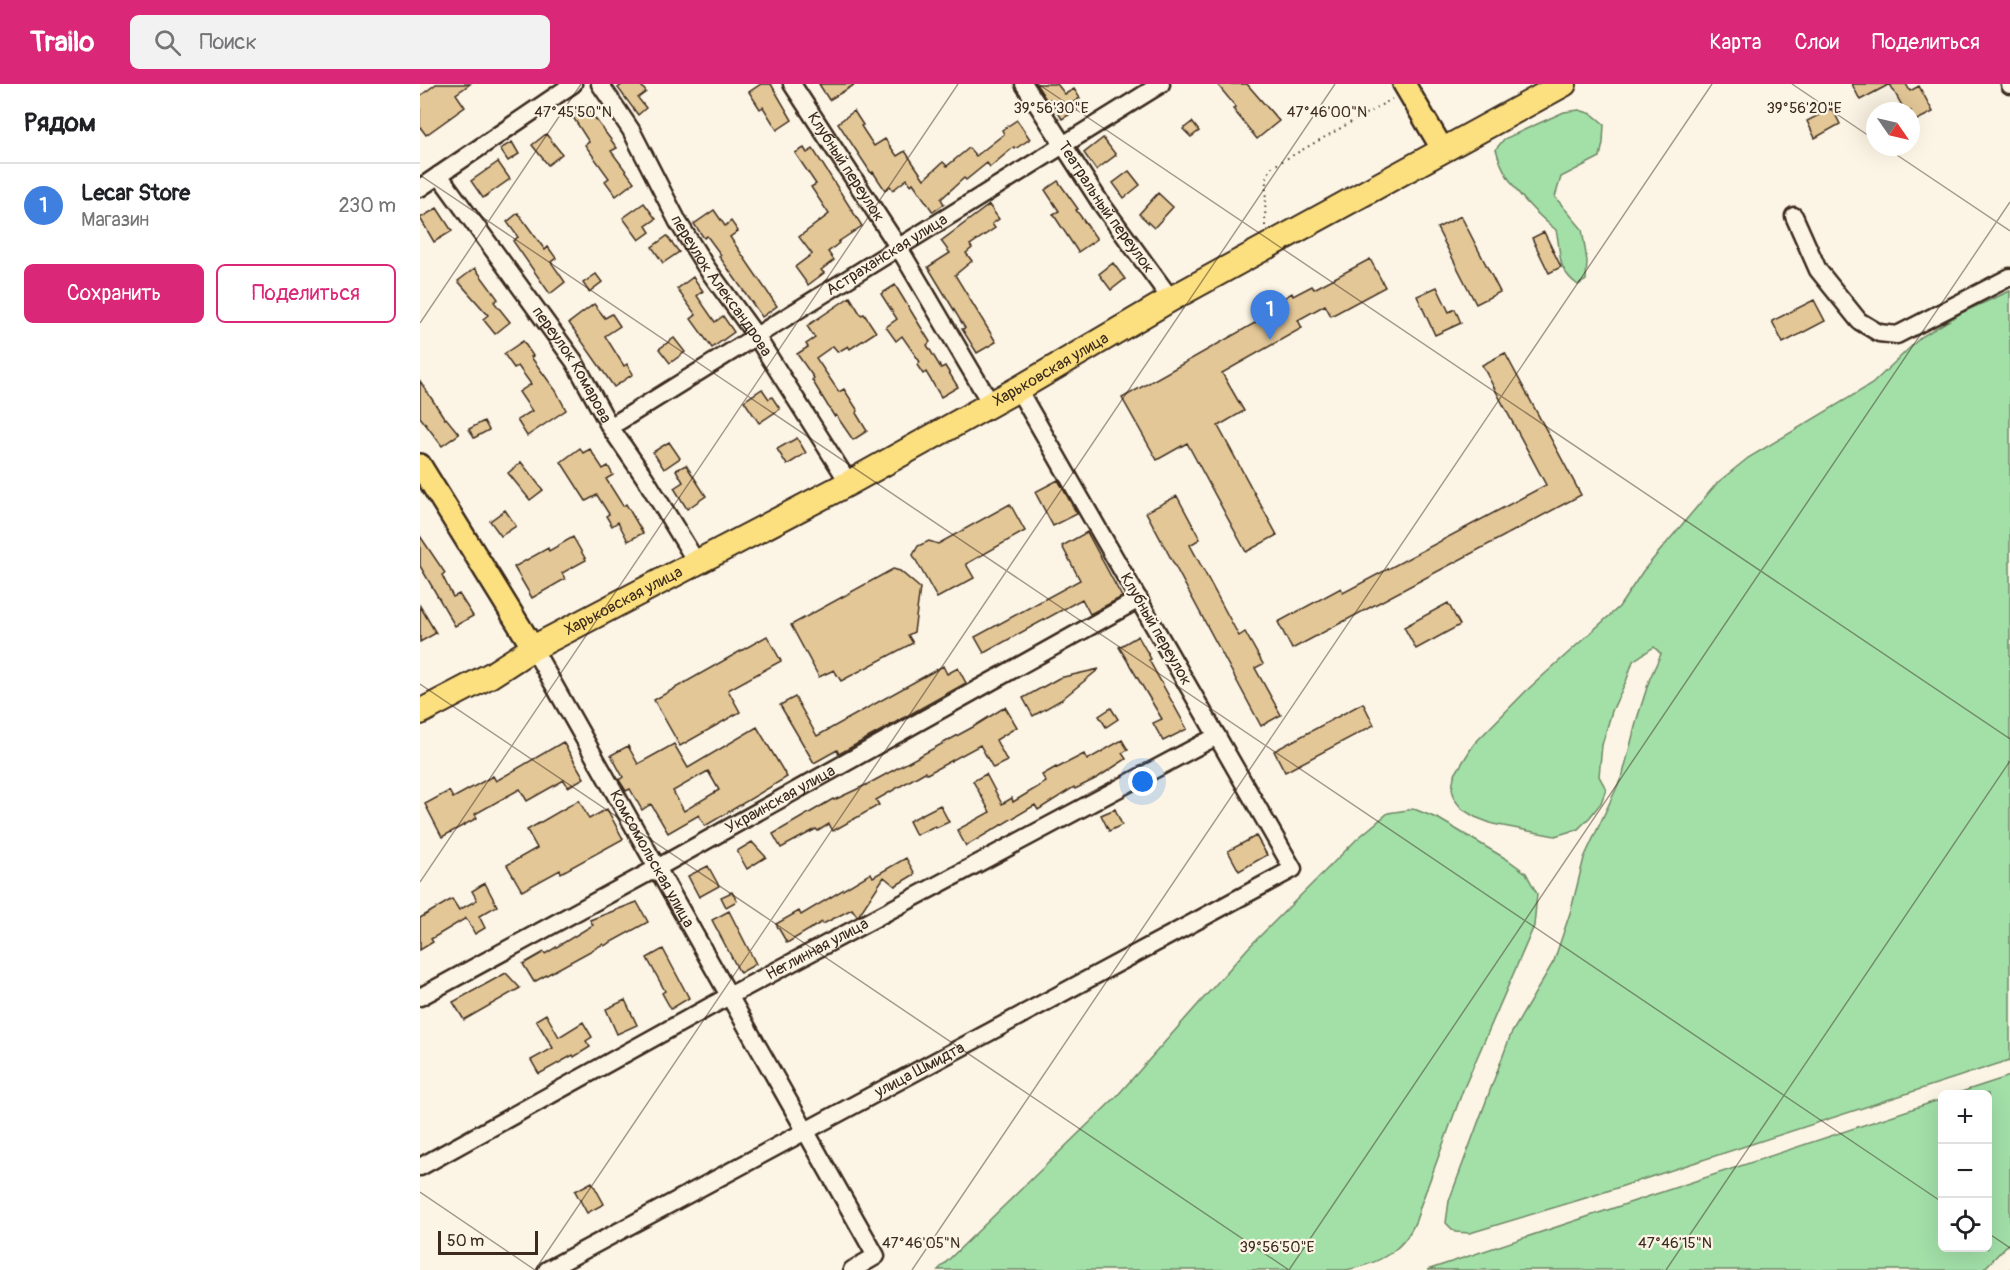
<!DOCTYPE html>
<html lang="ru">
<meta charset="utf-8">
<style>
body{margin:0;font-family:Pangolin,sans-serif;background:#f2f2f2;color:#202124}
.controls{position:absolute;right:18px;bottom:18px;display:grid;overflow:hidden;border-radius:9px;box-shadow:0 6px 24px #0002}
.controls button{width:54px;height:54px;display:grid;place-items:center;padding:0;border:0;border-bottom:2px solid #e0e0e0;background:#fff;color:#202124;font:30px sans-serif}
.compass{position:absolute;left:1446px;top:18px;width:54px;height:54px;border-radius:50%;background:#fff;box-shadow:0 6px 24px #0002;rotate:124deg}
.scale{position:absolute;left:18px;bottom:15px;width:100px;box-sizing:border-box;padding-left:6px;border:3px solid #3b2a1e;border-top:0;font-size:16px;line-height:21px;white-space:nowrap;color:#3b2a1e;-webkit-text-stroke:4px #fcf5e5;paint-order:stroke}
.you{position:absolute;left:723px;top:698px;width:21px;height:21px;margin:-15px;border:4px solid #fff;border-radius:50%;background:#1a73e8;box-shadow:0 0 0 9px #1a73e833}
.badge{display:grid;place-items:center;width:39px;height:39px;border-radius:50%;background:#db2777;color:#fff;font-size:20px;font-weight:700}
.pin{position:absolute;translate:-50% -50px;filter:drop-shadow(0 2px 3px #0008)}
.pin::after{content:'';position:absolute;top:32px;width:21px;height:18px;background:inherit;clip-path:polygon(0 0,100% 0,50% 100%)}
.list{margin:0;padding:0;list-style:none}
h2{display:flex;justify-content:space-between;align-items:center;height:78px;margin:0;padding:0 24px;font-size:26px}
h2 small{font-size:20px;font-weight:400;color:#757577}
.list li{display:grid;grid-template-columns:39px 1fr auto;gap:18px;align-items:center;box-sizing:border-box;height:84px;padding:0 24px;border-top:2px solid #e0e0e0}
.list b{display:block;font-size:22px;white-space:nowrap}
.list p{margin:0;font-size:20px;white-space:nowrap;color:#757577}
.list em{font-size:20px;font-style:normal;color:#757577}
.actions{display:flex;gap:12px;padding:18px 24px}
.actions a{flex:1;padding:14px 0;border:2px solid #db2777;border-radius:9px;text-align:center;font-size:21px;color:#db2777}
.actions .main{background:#db2777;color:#fff}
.icon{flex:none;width:33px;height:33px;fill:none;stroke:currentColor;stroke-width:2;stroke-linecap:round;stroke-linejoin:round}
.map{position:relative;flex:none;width:1590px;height:1186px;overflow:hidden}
header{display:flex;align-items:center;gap:36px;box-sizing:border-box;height:84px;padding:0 30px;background:#db2777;color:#fff}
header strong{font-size:28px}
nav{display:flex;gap:33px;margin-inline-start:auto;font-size:21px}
.search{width:420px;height:54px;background:#f2f2f2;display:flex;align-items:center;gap:15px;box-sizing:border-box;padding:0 21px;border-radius:9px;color:#757577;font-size:22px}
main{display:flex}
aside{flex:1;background:#fff}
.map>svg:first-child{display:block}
.green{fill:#a2e0a8;stroke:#6e8563;stroke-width:1.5}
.building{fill:#e3c797;stroke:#3b2a1e;stroke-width:1.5;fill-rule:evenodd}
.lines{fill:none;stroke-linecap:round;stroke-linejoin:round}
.minor-casing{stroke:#3b2a1e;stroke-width:21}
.major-casing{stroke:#3b2a1e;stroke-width:26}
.highway-casing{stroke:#3b2a1e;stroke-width:28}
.path{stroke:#3b2a1e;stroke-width:2;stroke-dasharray:1.5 4.5;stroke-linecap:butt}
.minor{stroke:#fcf5e5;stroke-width:16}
.major{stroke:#fce080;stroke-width:21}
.highway{stroke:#fce080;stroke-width:24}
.ticks{fill:none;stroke:#3b2a1e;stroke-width:1.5;stroke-opacity:0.45}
.labels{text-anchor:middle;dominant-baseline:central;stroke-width:4.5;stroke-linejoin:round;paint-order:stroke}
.street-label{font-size:16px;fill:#3b2a1e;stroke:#fcf5e5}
.ticks-label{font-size:15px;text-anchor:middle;fill:#3b2a1e;stroke:#fcf5e5;stroke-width:4.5;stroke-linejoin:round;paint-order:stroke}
</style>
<header>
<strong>Trailo</strong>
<div class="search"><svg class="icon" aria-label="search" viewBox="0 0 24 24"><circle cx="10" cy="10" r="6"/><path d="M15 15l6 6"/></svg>Поиск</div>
<nav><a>Карта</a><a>Слои</a><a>Поделиться</a></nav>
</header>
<main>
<aside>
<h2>Рядом<small></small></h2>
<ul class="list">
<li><span class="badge" style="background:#3f7fe0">1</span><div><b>Lecar Store</b><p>Магазин</p></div><em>230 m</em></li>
</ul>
<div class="actions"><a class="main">Сохранить</a><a>Поделиться</a></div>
</aside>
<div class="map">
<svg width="1590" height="1186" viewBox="0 0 1590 1186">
<rect width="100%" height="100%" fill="#fcf5e5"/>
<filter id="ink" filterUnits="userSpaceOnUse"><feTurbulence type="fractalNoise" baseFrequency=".0167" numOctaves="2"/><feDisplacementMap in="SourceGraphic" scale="12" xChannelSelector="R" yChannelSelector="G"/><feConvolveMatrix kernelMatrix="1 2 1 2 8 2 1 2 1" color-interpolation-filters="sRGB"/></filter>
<g filter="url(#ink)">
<!-- green -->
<path class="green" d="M1159 26 1172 30 1184 40 1183 59 1180 73 1141 93 1135 113 1162 145 1167 177 1166 196 1158 201C1135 184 1142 170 1136 146 1110 125 1084 97 1076 65L1084 55 1144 28Z
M1590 207V976L1169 1113 1050 1149 1035 1148 1026 1139 1029 1117 1091 950 1134 877 1151 826 1164 774 1203 690 1217 635 1230 594 1241 570 1234 563 1213 577 1207 595 1192 627 1182 661 1179 692 1186 705 1181 719 1170 733 1158 745 1135 752 1073 740 1055 733 1042 725 1035 716 1032 705 1034 692 1054 660 1106 607 1199 523 1223 487 1297 399 1328 374 1452 300 1501 253 1541 229Z
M994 725 1019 735 1088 776 1106 789 1117 810 1114 842 1043 1006 1000 1123C991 1162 964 1179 926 1186H518L697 1012 828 864 937 755 968 729Z
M1590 992V1158L1563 1186H1007L1522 1015V1164H1568V1010H1535Z"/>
<!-- building -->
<path class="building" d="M16 0H50L36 10 45 23 6 51 0 43V12Z
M203 0H220L226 8 218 14 226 24 218 31 198 4Z
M341 0H351L372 36 357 46 343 23 340 25 329 8Z
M399 0H436L409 16Z
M616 0H637L645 10 654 5 660 14 652 19 657 26 642 35 630 15 627 17Z
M797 0H827L859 37 837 55 813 25 816 23Z
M1432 0H1470L1440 16Z
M1470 0H1486L1490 7 1499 2 1513 28 1491 39V27H1485Z
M165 21 197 64 191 67 214 98 196 112 185 97 189 94 165 61 169 58 151 30Z
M1412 24 1420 40 1395 54 1387 37Z
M434 27 443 41 441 42 454 62 465 55 477 72 485 67 504 95 523 78 527 82 549 64 556 72 584 50 582 46 597 36 610 55 595 65 594 63 570 83 567 79 546 96 544 94 521 115 524 120 513 128 493 99 491 101 487 95 473 106 470 102 465 106 453 88 451 89 418 39Z
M772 38 779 47 771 53 763 45Z
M126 50 142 70 128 81 112 61Z
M683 54 696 71 676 86 664 69Z
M92 58 99 70 88 77 80 65Z
M384 64 387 69 393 65 442 142 418 158 419 159 408 168 414 176 401 186 404 189 388 201 375 183 392 170 379 153 409 130 391 103 396 100 375 69Z
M78 78 90 95 63 114 51 97Z
M709 87 720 101 704 114 693 99Z
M638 97 658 125 656 126 677 155 658 168 633 130 639 127 625 106Z
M738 109 753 123 734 144 719 130Z
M224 119 236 135 226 142 230 148 219 156 203 134Z
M569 121 579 135 572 140 575 144 550 161 552 164 546 169 552 177 535 191 576 258 557 269 542 245 545 244 508 183 530 169 521 157Z
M17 124 32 147 14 158 0 134Z
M294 126 305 142 311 137 318 147 310 153 357 222 342 233 299 172 301 171 287 152 284 154 274 140Z
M98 129 125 166 128 163 136 174 131 178 145 198 130 210 93 157 98 153 87 138Z
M1041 132 1080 208 1056 220 1017 144Z
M1124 148 1141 183 1129 189 1112 154Z
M247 152 259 168 243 179 232 163Z
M950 175 965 203 911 232 905 221 878 236 882 244 802 289 824 327 798 342 857 451 826 468 767 359 737 376 702 314 858 226 855 219 872 209 873 212 892 202 894 205Z
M693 179 705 195 691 206 679 190Z
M55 184 78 215 74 218 90 238 75 250 63 235 68 231 38 197Z
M176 190 182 198 169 208 163 199Z
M273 193 283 207 277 212 295 238 303 232 314 248 292 264 271 235 276 231 257 205Z
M475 201 510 258 507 261 521 284 525 282 538 303 521 313 506 288 503 290 497 281 500 278 482 252 476 257 466 243 477 235 461 210Z
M1017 203 1029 228 1035 225 1041 239 1015 251 997 212Z
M430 213 441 231 444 230 456 248 430 265 428 262 418 268 413 262 396 274 419 308 424 305 438 327 436 329 447 347 433 356 416 331 414 332 392 296 394 294 377 270 388 263 386 260 395 254 387 242Z
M1394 216 1405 237 1363 259 1352 237Z
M174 220 185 234 192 230 200 242 185 252 204 282 207 280 213 290 194 303 149 239Z
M254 254 265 268 250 279 239 265Z
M103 257 113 272 111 273 136 307 146 326 107 352 97 336 112 327 99 308 111 300 98 282 94 284 84 270Z
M1085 269 1161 411 872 565 858 538 921 504 923 509 1126 401 1062 281Z
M0 297 25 335 26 334 39 350 22 362 0 333Z
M342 305 349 315 352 313 360 325 339 339 324 317Z
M64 337 69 346 54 354 49 345Z
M377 354 386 369 367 381 357 365Z
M249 358 260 374 244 385 233 368Z
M160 364 163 369 170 365 183 385 188 382 193 391 186 395 203 422 206 420 223 449 208 457 198 438 192 442 186 432 189 430 177 411 166 417 141 378Z
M101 378 123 406 110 416 88 389Z
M266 381 286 412 267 425 254 404 263 398 256 386Z
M638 396 657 430 633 442 615 408Z
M757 412 780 455 770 461 819 552 825 548 843 580 835 584 861 631 841 642 726 428Z
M590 420 605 447 546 480 554 494 517 514 493 471 498 462 509 457 518 460Z
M85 426 96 442 81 452 70 437Z
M667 448 702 513 670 530 662 515 564 569 555 553 660 496 642 462Z
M0 452 25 489 22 491 33 513 39 510 53 532 35 542 0 482Z
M153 453 166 476 142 489 145 495 112 514 94 483 128 464 129 467Z
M473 485 480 487 500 504 494 548 488 551 493 559 421 597 414 586 399 593 371 541Z
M1028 519 1040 541 996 565 984 543Z
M0 522 16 549 0 558Z
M347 552 361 577 308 606 320 628 260 662 234 616Z
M718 552 731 575 729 576 767 645 743 657 733 639 742 635 699 563Z
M523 582 527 590 538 584 546 599 419 670 417 666 394 679 360 621 375 613 397 652Z
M679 585 641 616 613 632 603 614 639 594Z
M943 619 954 641 865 688 854 667Z
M585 623 597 643 576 656 587 677 573 684 560 661 507 690 505 688 456 716 459 721 413 747 409 740 398 747 396 745 361 764 353 750 413 715 414 716 448 700 553 643Z
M691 624 698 635 686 643 679 632Z
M337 643 367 693 285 742 279 731 248 749 231 720 222 726 210 705 206 707 199 696 203 693 191 671 208 662 218 680 254 660 268 684ZM288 687 299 706 264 727 253 707Z
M702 656 708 666 702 669 706 675 677 694 655 705 654 703 618 726 615 721 546 762 537 746 570 728 553 697 566 690 582 720 592 714 593 718 626 698 622 691 636 683 637 684 664 670 667 676Z
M143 658 164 694 148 703 144 696 107 717 100 705 55 730 57 734 22 753 5 720 29 707 33 714 73 692 76 697Z
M159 716 169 735 187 725 203 755 141 789 140 786 102 807 87 781 117 764 107 746Z
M520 721 529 738 516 744 515 742 496 751 489 737Z
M695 725 702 741 689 747 681 731Z
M836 752 847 771 819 787 808 767Z
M332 758 346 773 327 785 317 767Z
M486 774 495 790 475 802 464 793 439 831 437 832 432 825 403 840 402 838 367 859 356 840 379 827 381 831 451 789 453 793Z
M288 782 299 802 279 813 268 792Z
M65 799 77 822 59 832 65 844 55 850 46 834 11 855 13 858 0 866V834L32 815 39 826 57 816 52 807Z
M312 808 317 817 306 823 301 813Z
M217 818 228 838 184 862 183 860 114 898 103 880 124 868 125 870 173 841 170 836Z
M309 827 336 880 320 889 292 836Z
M243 865 269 914 251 925 242 909 245 907 227 874Z
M86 889 100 904 44 936 33 918Z
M205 916 217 941 197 950 186 925Z
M126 930 139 953 163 938 172 953 166 957 170 963 154 973 153 971 119 990 111 976 133 964 116 936Z
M172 1098 184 1120 167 1129 155 1107Z"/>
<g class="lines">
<!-- minor casing -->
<g class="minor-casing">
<g id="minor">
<path id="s1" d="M180 0 211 46 258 138 286 183 336 252 429 399"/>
<path id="s2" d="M372 0 479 164 571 320"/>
<path id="s3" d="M604 0 680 118 751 215"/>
<path d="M1590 0V1"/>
<path id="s4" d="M19 91 154 277 190 343 225 394 277 479"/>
<path d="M0 104 153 0"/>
<path d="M1374 132 1398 186 1439 237 1459 249 1477 251 1590 193"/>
<path id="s5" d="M190 343 741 0"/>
<path id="s6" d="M113 564 456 1172 432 1186"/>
<path id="s7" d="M0 913 237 784 719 515"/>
<path id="s8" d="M0 1083 309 912 797 652"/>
<path id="s9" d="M127 1186 873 785 598 305"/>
</g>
</g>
<!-- major casing -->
<g class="major-casing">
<path id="major" d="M984 0 1023 66
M0 381 113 564"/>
</g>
<!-- highway casing -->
<g class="highway-casing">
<g id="highway">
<path id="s10" d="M0 628 71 591 113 564 429 399 598 305 751 215 1144 0"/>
</g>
</g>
<!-- path -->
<path class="path" d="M845 142 846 93 852 83 972 15
M1589 1186 1590 1185"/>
<!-- minor -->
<use href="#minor" class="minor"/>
<!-- major -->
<use href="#major" class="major"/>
<!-- highway -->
<use href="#highway" class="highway"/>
</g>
</g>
<!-- ticks -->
<path class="ticks" d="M618 0 1590 655M1372 0 1455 56M1465 63 1590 147M0 91 1522 1118M0 239 161 0M0 600 869 1186M0 798 538 0M0 1108 115 1186M1568 1149 1590 1164M115 1186 915 0M492 1186 1292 0M869 1186 1590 118M1246 1186 1590 677"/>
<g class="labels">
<!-- street labels -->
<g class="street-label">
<text stroke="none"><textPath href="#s2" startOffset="99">Клубный переулок</textPath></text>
<text stroke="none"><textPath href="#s3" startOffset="148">Театральный переулок</textPath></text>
<text stroke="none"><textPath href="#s5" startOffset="326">Астраханская улица</textPath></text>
<text stroke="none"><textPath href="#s1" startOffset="236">переулок Александрова</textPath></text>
<text stroke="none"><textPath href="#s4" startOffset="232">переулок Комарова</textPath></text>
<text stroke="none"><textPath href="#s10" startOffset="718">Харьковская улица</textPath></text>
<text stroke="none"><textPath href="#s10" startOffset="232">Харьковская улица</textPath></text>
<text transform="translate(736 545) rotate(60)">Клубный переулок</text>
<text stroke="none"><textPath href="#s7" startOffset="411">Украинская улица</textPath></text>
<text stroke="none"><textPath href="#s6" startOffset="242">Комсомольская улица</textPath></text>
<text stroke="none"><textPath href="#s8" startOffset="453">Неглинная улица</textPath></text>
<text stroke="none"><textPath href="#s9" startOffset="423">улица Шмидта</textPath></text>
</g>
</g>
<g class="ticks-label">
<text x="1384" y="29">39°56'20"E</text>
<text x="631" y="29">39°56'30"E</text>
<text x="153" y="33">47°45'50"N</text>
<text x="907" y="33">47°46'00"N</text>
<text x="501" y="1164">47°46'05"N</text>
<text x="1255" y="1164">47°46'15"N</text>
<text x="857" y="1168">39°56'50"E</text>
</g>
</svg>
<div class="controls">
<button>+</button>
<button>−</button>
<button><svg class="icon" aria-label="locate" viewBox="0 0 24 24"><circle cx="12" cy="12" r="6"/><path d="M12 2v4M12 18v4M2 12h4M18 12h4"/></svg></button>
</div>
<svg class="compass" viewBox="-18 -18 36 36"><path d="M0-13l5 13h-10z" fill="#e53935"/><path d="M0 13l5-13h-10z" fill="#757577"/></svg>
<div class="scale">50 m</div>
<div class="you"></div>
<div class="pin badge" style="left:850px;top:256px;background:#3f7fe0">1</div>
</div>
</main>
